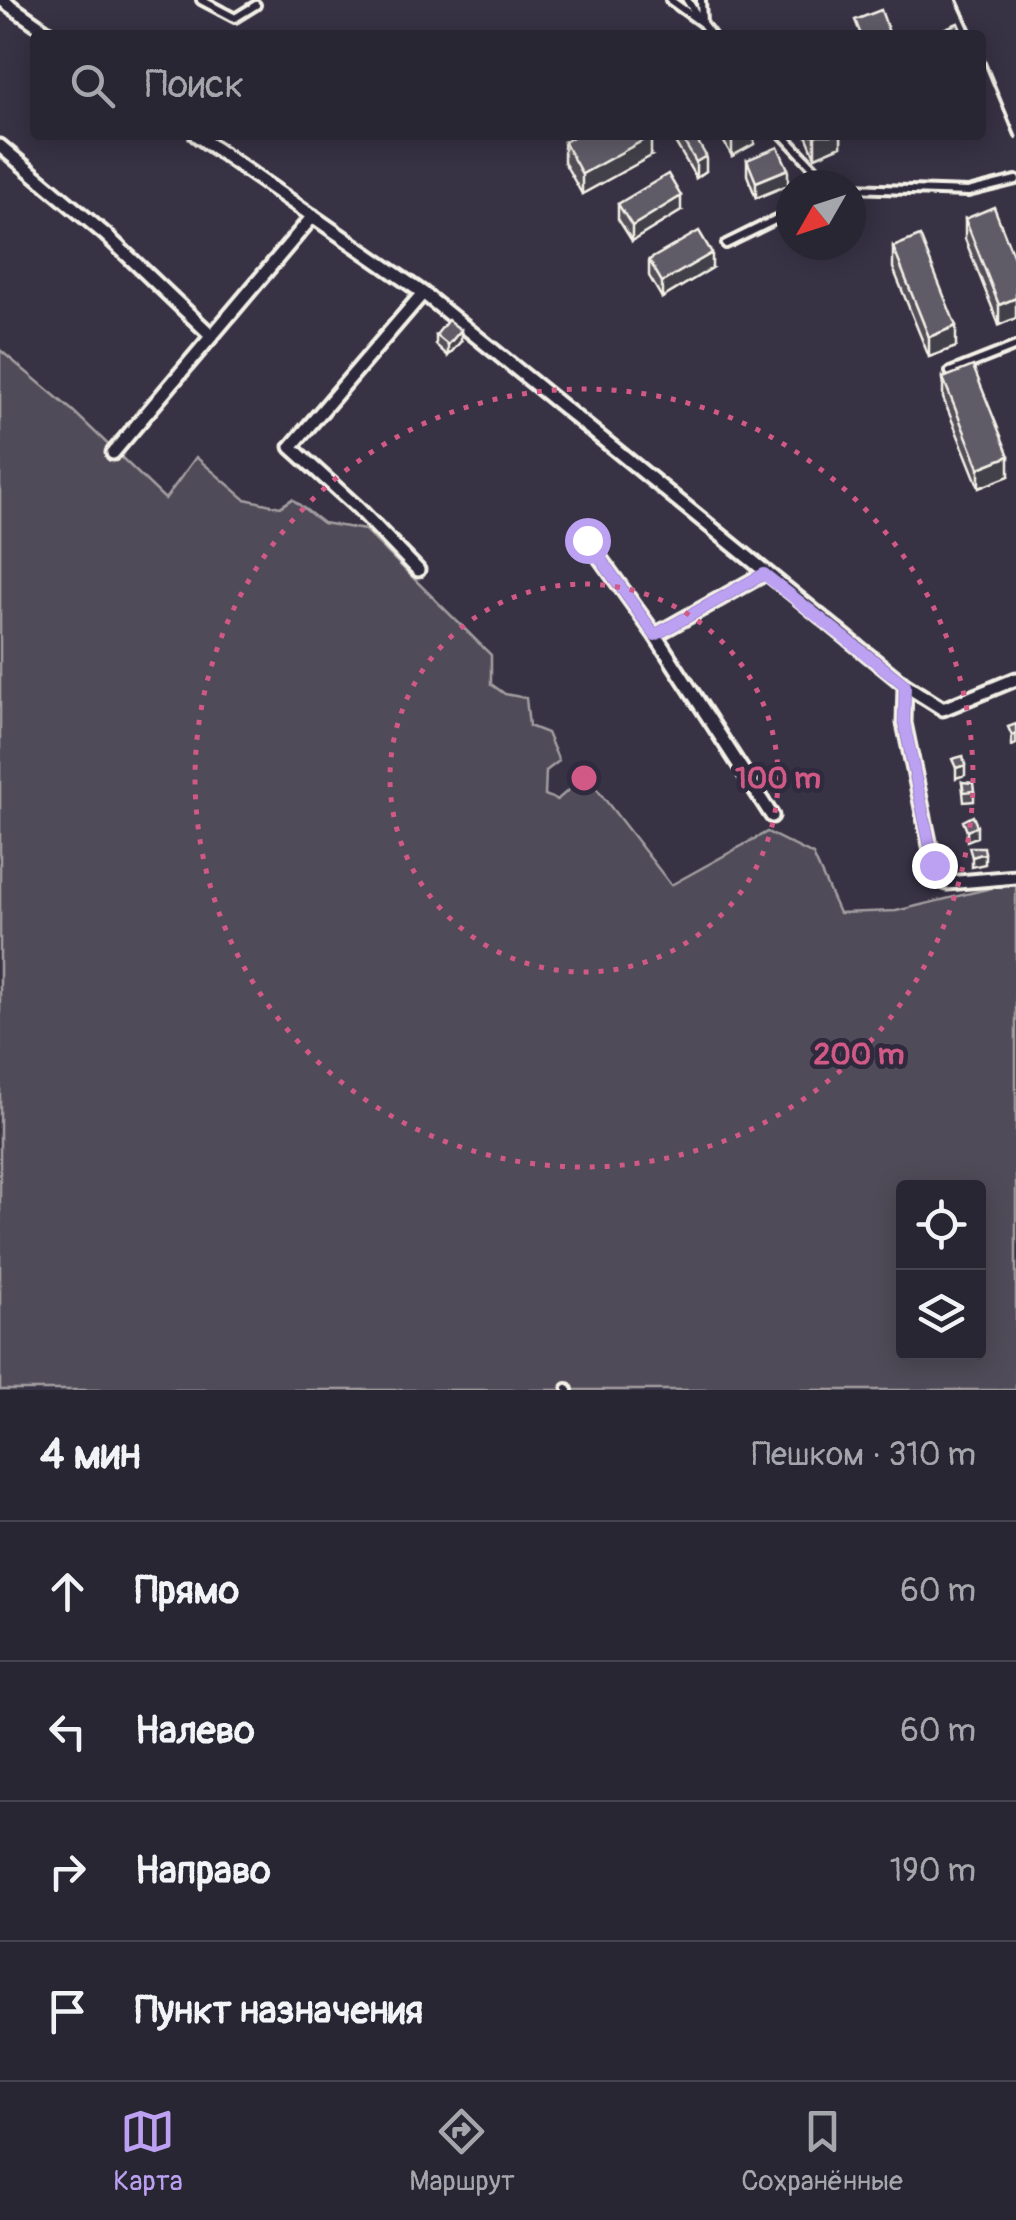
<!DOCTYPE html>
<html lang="ru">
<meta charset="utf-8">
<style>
body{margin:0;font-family:Pangolin,sans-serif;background:#312e3b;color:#f1f3f6}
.controls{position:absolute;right:30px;bottom:30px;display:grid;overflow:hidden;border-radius:10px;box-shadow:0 5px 25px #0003}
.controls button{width:90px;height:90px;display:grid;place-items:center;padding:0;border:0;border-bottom:2px solid #45434e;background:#292633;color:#f1f3f6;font:50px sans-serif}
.compass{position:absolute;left:776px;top:170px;width:90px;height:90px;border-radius:50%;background:#292633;box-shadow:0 5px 25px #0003;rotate:231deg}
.stop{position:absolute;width:30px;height:30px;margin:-22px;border:8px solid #bca0f2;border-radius:50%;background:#fff}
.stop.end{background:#bca0f2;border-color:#fff;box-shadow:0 2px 10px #0008}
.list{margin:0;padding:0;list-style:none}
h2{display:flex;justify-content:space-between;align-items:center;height:130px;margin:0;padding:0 40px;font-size:42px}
h2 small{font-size:32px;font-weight:400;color:#a5a5ac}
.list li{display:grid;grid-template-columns:65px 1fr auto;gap:30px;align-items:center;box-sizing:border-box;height:140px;padding:0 40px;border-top:2px solid #45434e}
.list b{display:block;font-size:38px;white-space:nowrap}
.list em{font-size:32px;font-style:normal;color:#a5a5ac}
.icon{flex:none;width:55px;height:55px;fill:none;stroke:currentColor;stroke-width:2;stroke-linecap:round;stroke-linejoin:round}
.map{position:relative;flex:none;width:1016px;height:1390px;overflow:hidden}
.search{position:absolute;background:#292633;box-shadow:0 5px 25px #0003;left:30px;right:30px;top:30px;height:110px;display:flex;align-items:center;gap:25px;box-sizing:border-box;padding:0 35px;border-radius:10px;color:#a5a5ac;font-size:38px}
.sheet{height:690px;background:#292633}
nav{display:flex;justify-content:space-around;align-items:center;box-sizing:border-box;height:140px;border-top:2px solid #45434e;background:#292633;font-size:28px;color:#a5a5ac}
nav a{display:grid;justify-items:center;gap:5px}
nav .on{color:#bca0f2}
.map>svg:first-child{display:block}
.green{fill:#504b59;stroke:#a29ea0;stroke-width:2.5;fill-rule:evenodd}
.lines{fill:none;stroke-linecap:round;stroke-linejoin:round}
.service-casing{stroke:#f4f1e8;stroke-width:14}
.minor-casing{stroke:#f4f1e8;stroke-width:19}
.service{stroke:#2f2a3d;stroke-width:6}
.minor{stroke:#2f2a3d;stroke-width:11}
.rail{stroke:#f4f1e8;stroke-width:4}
.wall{fill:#524f59;stroke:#f4f1e8;stroke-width:2.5}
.shaded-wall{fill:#424048;stroke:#f4f1e8;stroke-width:2.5}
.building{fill:#5f5c67;stroke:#f4f1e8;stroke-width:2.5}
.route{stroke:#bca0f2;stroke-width:12}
.ring{fill:none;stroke:#d15985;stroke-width:5;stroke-dasharray:5 10}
.centre{fill:#d15985;stroke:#2f2a3d;stroke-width:5}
.ring-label{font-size:30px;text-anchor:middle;font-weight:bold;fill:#d15985;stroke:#2f2a3d;stroke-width:9;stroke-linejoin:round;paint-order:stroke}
</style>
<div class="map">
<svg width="1016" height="1390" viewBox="0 0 1016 1390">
<rect width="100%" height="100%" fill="#373244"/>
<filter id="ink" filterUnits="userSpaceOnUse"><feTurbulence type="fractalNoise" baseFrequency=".01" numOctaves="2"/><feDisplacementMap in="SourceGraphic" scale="20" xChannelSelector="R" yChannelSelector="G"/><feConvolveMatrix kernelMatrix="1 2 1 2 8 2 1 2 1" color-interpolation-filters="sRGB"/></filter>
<g filter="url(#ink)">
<!-- green -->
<path class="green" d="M0 350 73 411 165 499 196 457 245 499 280 507 292 499 323 523 365 530 491 655V684L505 694 526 698 529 726 547 733 559 761 546 771 545 795 557 800 586 775 671 885 767 832 813 855 839 913 896 911 1016 882V1390H0ZM904 1188H978V1352H904Z"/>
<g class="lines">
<!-- service casing -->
<g class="service-casing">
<path id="service" d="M201 0 235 18 256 5
M670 0 702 23 711 35
M687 0 702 23 701 0
M783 135 830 185
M851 188 968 192 1016 180
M726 244 791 212
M950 372 1016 346
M567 1388 568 1390"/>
</g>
<!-- minor casing -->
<g class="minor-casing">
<path id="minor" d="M2 0 52 35
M196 135 423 293 905 685 943 709 1016 679
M0 146 106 235 212 336
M113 453 313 216
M587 540 655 635 772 816
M418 570 358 508 291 447 423 293
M655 635 764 574
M905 685 904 723 934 865 947 883 1016 877"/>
</g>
<!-- service -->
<use href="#service" class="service"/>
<!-- minor -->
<use href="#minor" class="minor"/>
<!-- rail -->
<path class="rail" d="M957 0 973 35
M981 53 1016 138"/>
</g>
<!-- wall -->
<path class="wall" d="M671 135H694L706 171 696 178Z
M720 135H754V144L732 156Z
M806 135H841V146L815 157Z
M564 142 651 156 582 194 564 162Z
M747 160 788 185 756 198 747 175Z
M618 204 681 211 632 241 618 219Z
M965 219 1016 263V318L999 325 965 239Z
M893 247 956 347 929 357 893 268Z
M649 260 712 268 662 298 649 276Z
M436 335 461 341 448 356 436 345Z
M943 378 1009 476 979 488 943 398Z
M962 782 974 791V801L964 802Z"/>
<!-- shaded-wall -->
<path class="shaded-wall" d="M734 135H754V144L732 156V136Z
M818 135H841V146L815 157V136Z
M651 136V156L582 194V174Z
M706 156V171L696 178V162Z
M788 169V185L756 198V182Z
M681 196V211L632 241V226Z
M712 253V268L662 298V282Z
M1016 298V318L999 325V305Z
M956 326V347L929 357V337Z
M461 330V341L448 356V345Z
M1009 456V476L979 488V468Z
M1016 734V744L1012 746V736Z
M965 765V775L956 778V768Z
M977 826V837L967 841V831Z
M985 853V864L972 867V857Z"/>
<!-- building -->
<path class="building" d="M881 10 890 35H861L855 20Z
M958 23 963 35H937L936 32Z
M577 135H650L651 136 582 174 564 142Z
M680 135H694L706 156 696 162Z
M778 147 788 169 756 182 747 160Z
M668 174 681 196 632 226 618 204Z
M994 207 1016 263V298L999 305 965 219Z
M699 231 712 253 662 282 649 260Z
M920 236 956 326 929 337 893 247Z
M448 320 461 330 448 345 436 335Z
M973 366 1009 456 979 468 943 378Z
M1016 724V734L1012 736 1008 727Z
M963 756 965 765 956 768 952 759Z
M962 782 973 783 974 791 964 792Z
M973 816 977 826 967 831 963 821Z
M969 847H984L985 853 972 857Z"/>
</g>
<g class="lines" filter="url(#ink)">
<!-- route -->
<path class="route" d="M587 540 655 635 764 574 905 685 904 722 934 865"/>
</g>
<!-- distance rings -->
<g class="ring">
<circle cx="584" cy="778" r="194"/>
<circle cx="584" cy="778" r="389"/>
</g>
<circle cx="584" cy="778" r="15" class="centre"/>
<g class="ring-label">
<text x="778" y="788">100 m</text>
<text x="859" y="1064">200 m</text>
</g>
</svg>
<div class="controls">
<button><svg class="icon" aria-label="locate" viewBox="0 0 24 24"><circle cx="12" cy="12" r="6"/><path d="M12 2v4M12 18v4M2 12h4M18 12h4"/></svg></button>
<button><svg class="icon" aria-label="layers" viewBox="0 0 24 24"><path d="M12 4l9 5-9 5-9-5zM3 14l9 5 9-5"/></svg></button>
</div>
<svg class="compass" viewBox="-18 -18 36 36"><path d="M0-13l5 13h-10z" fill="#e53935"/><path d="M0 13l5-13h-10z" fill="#a5a5ac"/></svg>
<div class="stop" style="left:587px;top:540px"></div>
<div class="stop end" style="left:934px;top:865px"></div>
<div class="search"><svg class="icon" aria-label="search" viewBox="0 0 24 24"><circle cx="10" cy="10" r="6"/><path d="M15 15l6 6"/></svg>Поиск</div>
</div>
<section class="sheet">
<h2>4 мин<small>Пешком · 310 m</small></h2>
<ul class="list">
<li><svg class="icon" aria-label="ahead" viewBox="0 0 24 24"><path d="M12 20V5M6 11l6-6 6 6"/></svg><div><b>Прямо</b></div><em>60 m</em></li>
<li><svg class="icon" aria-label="left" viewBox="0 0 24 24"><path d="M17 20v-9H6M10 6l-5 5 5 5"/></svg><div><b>Налево</b></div><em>60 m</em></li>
<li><svg class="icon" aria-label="right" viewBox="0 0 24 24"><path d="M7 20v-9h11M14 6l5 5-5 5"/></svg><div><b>Направо</b></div><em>190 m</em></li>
<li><svg class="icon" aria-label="arrive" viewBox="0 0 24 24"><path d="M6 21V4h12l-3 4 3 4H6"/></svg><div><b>Пункт назначения</b></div></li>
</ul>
</section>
<nav>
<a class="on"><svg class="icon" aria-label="map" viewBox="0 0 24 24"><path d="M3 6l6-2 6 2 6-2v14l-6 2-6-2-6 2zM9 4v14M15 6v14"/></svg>Карта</a>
<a><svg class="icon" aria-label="directions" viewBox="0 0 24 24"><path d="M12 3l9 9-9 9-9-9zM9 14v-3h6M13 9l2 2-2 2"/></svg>Маршрут</a>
<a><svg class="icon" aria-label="saved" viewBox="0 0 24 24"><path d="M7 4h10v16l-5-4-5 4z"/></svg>Сохранённые</a>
</nav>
